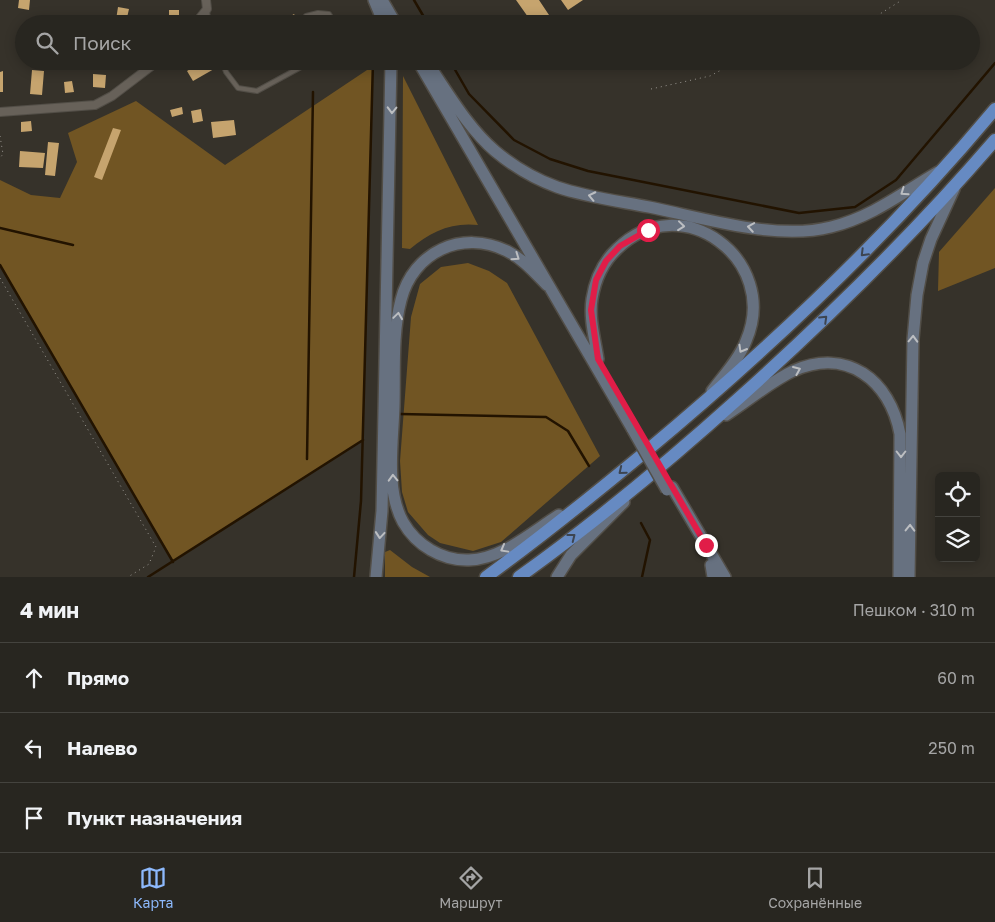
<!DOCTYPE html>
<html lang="ru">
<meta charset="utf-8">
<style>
body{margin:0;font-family:"Golos Text",sans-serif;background:#302e29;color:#f1f3f6}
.controls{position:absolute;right:15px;bottom:15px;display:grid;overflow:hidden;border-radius:8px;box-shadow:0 2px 12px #0003}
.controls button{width:45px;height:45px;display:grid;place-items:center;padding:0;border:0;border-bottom:1px solid #44433e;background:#282620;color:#f1f3f6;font:25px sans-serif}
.stop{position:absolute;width:15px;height:15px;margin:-11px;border:4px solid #e11d48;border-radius:50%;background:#fff}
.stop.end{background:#e11d48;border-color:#fff;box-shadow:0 1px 5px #0008}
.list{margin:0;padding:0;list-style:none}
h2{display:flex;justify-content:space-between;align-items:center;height:65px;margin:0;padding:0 20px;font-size:21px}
h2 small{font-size:16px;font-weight:400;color:#a5a5a5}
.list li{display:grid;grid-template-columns:32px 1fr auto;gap:15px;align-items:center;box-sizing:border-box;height:70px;padding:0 20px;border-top:1px solid #44433e}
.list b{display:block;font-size:19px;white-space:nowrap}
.list em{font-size:16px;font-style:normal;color:#a5a5a5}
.icon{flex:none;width:28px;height:28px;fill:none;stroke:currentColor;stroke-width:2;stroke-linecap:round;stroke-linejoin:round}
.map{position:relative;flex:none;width:995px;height:577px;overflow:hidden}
.search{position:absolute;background:#282620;box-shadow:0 2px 12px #0003;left:15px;right:15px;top:15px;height:55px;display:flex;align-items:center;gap:12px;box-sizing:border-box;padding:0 18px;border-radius:28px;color:#a5a5a5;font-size:19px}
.sheet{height:275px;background:#282620}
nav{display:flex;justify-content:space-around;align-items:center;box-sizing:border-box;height:70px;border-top:1px solid #44433e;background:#282620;font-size:14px;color:#a5a5a5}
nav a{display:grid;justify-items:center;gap:2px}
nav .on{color:#8db9fc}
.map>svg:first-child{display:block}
.green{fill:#715523}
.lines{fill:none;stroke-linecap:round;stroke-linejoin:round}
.stream{stroke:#221300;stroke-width:2.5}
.building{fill:#c6a46e}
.service-casing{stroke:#524e47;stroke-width:6}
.minor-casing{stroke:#524e47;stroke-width:10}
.secondary-casing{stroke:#524e47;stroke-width:14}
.trunk-casing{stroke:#524e47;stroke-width:15}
.path{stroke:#9b9892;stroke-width:1;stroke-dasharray:1 4;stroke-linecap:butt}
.service{stroke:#676159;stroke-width:4}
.minor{stroke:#676159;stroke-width:8}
.secondary{stroke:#677180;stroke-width:11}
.trunk{stroke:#668ac2;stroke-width:12}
.secondary-bridge-casing{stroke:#524e47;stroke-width:14;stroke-linecap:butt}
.secondary-bridge{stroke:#677180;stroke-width:11}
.oneway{stroke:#bcbec1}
.oneway2{stroke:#3d4551}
.route{stroke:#e11d48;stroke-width:6}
</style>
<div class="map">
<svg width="995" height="577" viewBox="0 0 995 577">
<rect width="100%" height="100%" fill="#36322a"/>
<!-- green -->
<path class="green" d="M373 66 363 440 173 562 0 265V180L31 195 60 198 77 162 68 133 136 101 225 165Z
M403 76 478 225C451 222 430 232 410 249L402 248Z
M995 188V268L938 291 939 252Z
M468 263 489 271 507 283 600 456 501 542 473 551 440 543 428 535 408 512 402 492 400 461 411 317 420 284 441 267Z
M390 550 412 567 430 577H385V552Z"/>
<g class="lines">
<!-- stream -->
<path class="stream" d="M414 0 428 24
M450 61 469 94 514 140 550 159 588 171 799 213 855 207 896 180 995 63
M0 228 73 245
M0 265 173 562
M400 414 546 417 568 431 589 466
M307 459 313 92
M641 523 650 540 642 577
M148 577 363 440
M354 577 361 501 373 61"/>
</g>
<!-- building -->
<path class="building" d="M19 0H30L29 10 18 8Z
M516 0H539L553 21 549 24H533Z
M561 0H583L568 10Z
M118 7 129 9 126 22 116 20Z
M169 10H179V24H169Z
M294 14 300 24H278Z
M203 61H209L214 69 193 81 187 71Z
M32 70 44 71 42 95 30 94Z
M3 71V92H0V72Z
M93 74 106 75 105 88 93 87Z
M72 81 74 92 65 93 64 82Z
M182 107 183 114 172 117 170 110Z
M201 109 203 121 193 123 191 111Z
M234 120 236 135 213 138 211 122Z
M31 121 32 131 21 132V122Z
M113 128 121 130 102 180 94 177Z
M48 142 59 143 55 176 45 175Z
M20 151 45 153 43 168 19 167Z"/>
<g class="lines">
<!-- service casing -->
<g class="service-casing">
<path id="service" d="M207 11 209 24
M306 16 318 13 329 14 335 24
M222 61 226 72 238 88 257 91 312 61"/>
</g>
<!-- minor casing -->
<g class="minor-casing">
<path id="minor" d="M195 24 207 9 206 0
M0 112 95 105 112 96 158 61"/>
</g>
<!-- secondary casing -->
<g class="secondary-casing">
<path id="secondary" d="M374 0 384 24
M382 0 396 24
M418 61 633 430
M426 61C447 91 467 127 495 151 513 166 535 179 557 187 586 197 618 201 649 207 704 218 776 241 831 227 872 217 902 193 938 172
M547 285C535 273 523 259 507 251 462 229 413 252 401 300 392 334 395 372 394 406 393 442 385 489 403 522 416 545 442 561 469 560 502 559 532 532 559 515
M598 359C595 339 589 319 592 299 595 280 603 262 617 249 681 186 781 260 746 341 739 359 724 375 712 391
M726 415C748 401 770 382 793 371 847 347 890 380 900 434L899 577
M672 487 725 577
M711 565 713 577
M376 577 382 511 391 61
M557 577 571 555 624 502
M909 577 913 339 917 295 923 263 931 239 954 189"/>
</g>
<!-- trunk casing -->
<g class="trunk-casing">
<path id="trunk" d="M486 577C540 538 592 496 644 453 770 348 890 235 995 109
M519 577C596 522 669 461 739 398 829 317 916 232 995 140"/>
</g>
<!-- path -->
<path class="path" d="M864 24 902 0
M651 89 710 76 738 61
M0 136 3 154 0 158
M0 278 156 547 149 564 128 577"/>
<!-- service -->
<use href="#service" class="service"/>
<!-- minor -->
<use href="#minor" class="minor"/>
<!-- secondary -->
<use href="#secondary" class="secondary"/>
<!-- trunk -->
<use href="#trunk" class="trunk"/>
<!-- secondary-bridge casing -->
<g class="secondary-bridge-casing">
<path id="secondary-bridge" d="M633 430 667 490"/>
</g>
<!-- secondary-bridge -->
<use href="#secondary-bridge" class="secondary-bridge"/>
</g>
<!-- one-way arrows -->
<defs><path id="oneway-chevron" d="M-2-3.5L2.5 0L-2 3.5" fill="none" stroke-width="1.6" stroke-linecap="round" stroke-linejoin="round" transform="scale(1.25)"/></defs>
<g class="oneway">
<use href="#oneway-chevron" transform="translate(392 110) rotate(91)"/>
<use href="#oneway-chevron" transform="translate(904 192) rotate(145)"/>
<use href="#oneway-chevron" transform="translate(592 196) rotate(-168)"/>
<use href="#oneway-chevron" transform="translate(681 226) rotate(6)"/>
<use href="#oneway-chevron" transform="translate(751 227) rotate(-171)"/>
<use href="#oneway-chevron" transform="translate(516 257) rotate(35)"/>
<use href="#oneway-chevron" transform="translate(398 316) rotate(-82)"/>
<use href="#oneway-chevron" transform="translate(913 339) rotate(-88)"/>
<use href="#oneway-chevron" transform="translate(742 349) rotate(120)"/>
<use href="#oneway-chevron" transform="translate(797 370) rotate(-23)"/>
<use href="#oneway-chevron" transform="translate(901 454) rotate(90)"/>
<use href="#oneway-chevron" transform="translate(393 478) rotate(-92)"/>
<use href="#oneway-chevron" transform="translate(910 528) rotate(-89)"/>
<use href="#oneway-chevron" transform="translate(380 535) rotate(95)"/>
<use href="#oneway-chevron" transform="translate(504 549) rotate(151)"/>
</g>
<g class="oneway2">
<use href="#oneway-chevron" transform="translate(864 253) rotate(135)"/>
<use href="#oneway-chevron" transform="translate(824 319) rotate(-44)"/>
<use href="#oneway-chevron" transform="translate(622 471) rotate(141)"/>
<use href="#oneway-chevron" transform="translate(572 537) rotate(-38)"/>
</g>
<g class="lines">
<!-- route -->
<path class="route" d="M648 230 620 246 606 261 596 280 591 310 598 359 706 545"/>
</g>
</svg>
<div class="controls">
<button><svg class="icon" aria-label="locate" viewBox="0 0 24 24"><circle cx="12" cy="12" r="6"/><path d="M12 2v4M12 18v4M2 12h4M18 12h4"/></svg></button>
<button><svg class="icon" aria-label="layers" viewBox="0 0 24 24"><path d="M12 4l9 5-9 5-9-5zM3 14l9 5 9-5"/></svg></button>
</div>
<div class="stop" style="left:648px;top:230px"></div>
<div class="stop end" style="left:706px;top:545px"></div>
<div class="search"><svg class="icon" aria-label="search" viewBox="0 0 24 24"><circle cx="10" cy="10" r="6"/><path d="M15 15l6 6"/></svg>Поиск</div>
</div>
<section class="sheet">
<h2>4 мин<small>Пешком · 310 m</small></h2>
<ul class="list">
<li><svg class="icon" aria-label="ahead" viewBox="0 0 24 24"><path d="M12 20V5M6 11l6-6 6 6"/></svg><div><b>Прямо</b></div><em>60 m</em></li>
<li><svg class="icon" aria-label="left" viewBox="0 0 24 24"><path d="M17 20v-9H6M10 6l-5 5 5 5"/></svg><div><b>Налево</b></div><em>250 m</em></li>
<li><svg class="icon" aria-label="arrive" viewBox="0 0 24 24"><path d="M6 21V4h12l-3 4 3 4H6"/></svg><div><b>Пункт назначения</b></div></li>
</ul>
</section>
<nav>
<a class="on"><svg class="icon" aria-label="map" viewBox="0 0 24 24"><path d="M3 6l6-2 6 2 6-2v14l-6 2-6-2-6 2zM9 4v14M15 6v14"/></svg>Карта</a>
<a><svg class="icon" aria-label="directions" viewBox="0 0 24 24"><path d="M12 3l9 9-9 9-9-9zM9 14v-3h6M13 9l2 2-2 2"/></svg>Маршрут</a>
<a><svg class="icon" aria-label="saved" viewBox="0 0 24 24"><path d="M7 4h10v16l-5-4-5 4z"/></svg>Сохранённые</a>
</nav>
